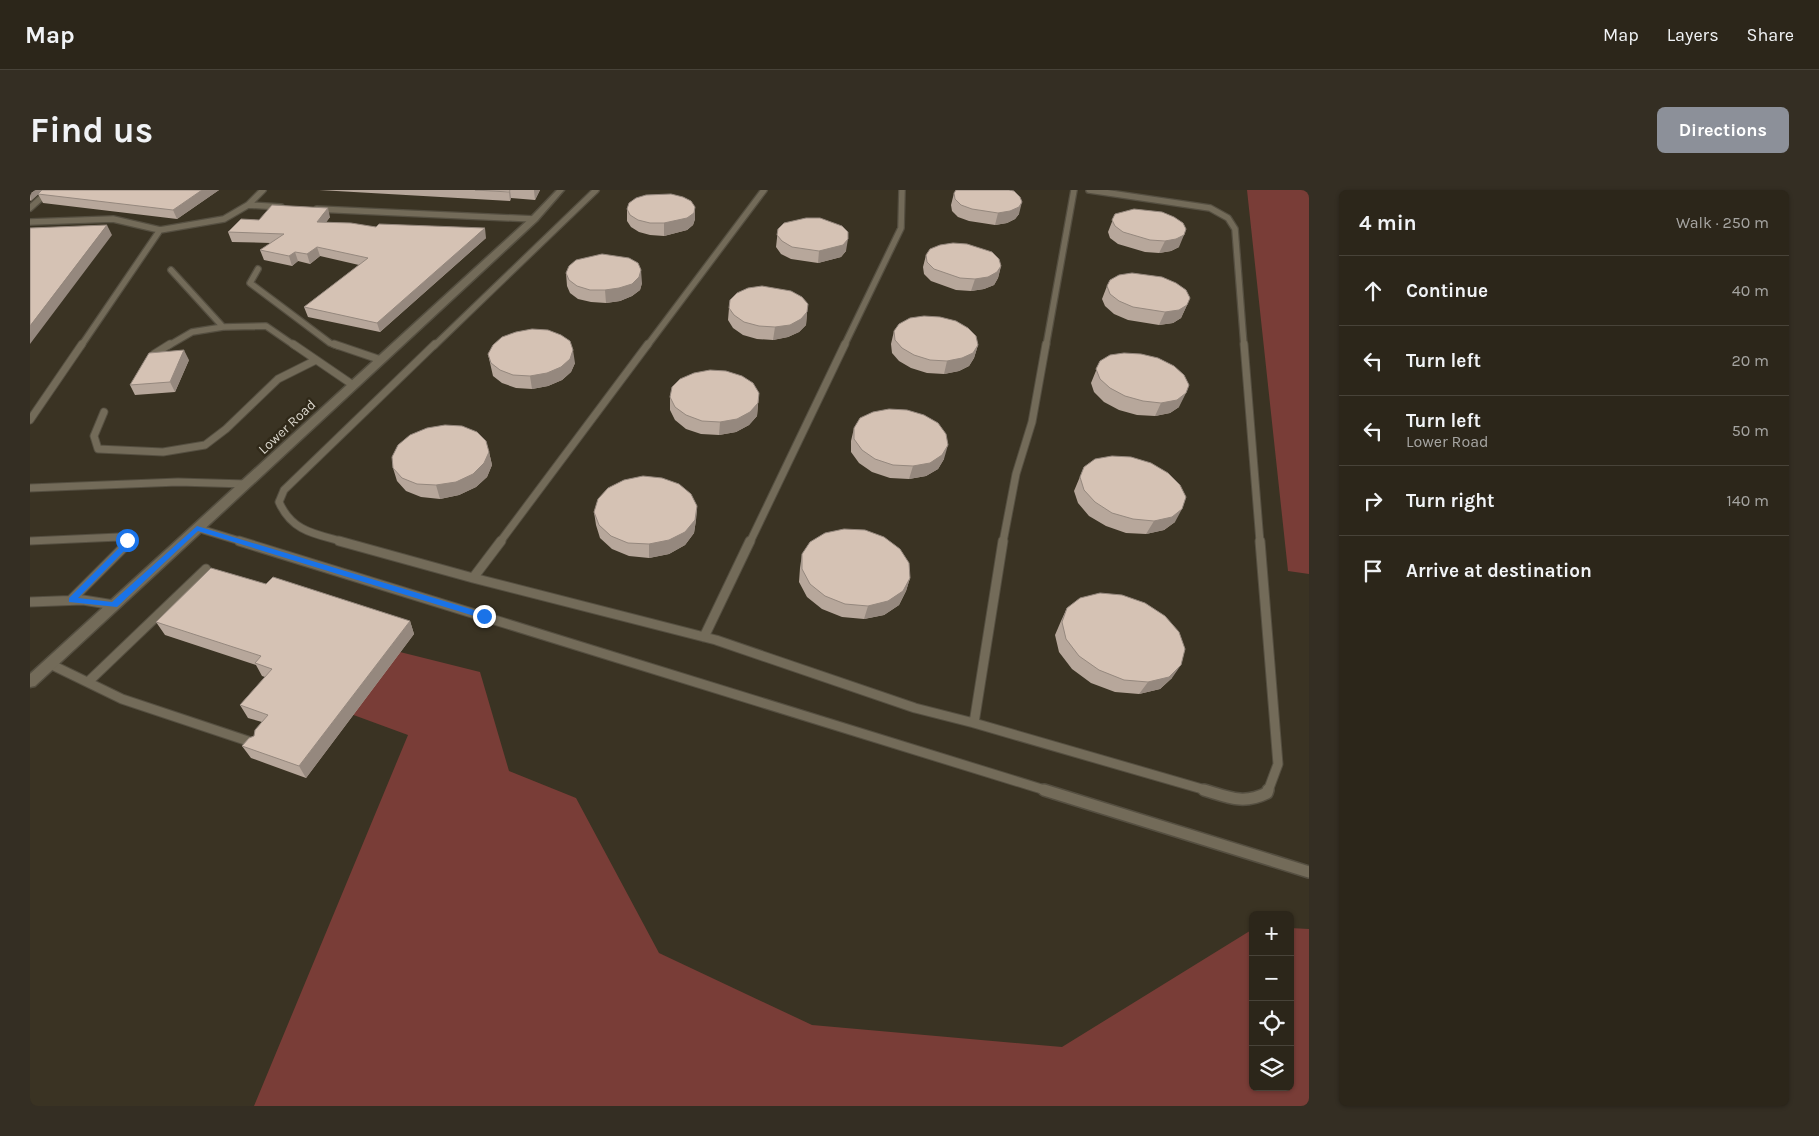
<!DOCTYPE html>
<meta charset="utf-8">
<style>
body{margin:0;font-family:Karla,sans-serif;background:#342e23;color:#f1f3f6}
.controls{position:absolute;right:15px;bottom:15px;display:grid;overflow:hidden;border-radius:8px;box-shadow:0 1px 4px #0004}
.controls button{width:45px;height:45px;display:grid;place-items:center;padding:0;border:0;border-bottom:1px solid #484339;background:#2c261a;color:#f1f3f6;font:25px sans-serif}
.stop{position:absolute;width:15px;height:15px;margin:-11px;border:4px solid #1a73e8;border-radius:50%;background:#fff}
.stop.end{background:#1a73e8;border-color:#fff;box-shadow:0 1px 5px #0008}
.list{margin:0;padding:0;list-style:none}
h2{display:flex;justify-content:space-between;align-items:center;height:65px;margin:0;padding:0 20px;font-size:21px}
h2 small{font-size:16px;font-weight:400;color:#a6a5a2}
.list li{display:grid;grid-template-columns:32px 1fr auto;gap:15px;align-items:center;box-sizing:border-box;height:70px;padding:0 20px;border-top:1px solid #484339}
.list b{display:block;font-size:19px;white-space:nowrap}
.list p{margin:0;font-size:16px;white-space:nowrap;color:#a6a5a2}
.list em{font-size:16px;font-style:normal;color:#a6a5a2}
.icon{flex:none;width:28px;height:28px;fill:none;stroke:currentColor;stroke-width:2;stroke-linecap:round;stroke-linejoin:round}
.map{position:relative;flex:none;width:1279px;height:916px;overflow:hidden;border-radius:8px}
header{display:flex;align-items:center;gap:30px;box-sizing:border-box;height:70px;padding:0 25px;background:#2c261a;border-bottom:1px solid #484339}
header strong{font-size:24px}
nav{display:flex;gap:28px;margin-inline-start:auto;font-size:18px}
.intro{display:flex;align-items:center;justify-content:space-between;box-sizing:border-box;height:120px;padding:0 30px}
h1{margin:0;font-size:35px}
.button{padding:12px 22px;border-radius:8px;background:#8c9099;color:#fff;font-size:18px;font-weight:700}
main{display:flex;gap:30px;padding:0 30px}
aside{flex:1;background:#2c261a;border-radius:8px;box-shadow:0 1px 4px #0004}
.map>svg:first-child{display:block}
.green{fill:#793d37}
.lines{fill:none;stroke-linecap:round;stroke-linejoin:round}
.lane-far3-casing{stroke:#554f41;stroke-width:8}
.lane-far2-casing{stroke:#554f41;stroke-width:9}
.lane-far1-casing{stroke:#554f41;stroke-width:11}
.lane-casing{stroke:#554f41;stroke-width:14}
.street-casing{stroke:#554f41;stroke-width:3}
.lane-far3{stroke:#736b59;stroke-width:5.5}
.lane-far2{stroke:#736b59;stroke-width:7}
.lane-far1{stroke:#736b59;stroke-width:9}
.lane{stroke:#736b59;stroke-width:11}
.street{fill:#736b59;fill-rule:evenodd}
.wall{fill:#b7a79b}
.shaded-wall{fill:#95887e}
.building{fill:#d5c2b4;stroke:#95887e}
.route{fill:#1a73e8}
.labels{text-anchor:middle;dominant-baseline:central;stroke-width:5;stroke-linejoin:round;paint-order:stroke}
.far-street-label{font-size:14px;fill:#d9d5cb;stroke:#302919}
</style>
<header>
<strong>Map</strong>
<nav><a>Map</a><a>Layers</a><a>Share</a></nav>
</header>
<div class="intro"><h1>Find us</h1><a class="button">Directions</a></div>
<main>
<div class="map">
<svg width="1279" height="916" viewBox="0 0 1279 916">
<rect width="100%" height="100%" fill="#3a3323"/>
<!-- green -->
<path class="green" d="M1217 0H1279V384L1258 381Z
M326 451 450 482 479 581 546 608 629 763 782 835 1032 857 1223 739V897H1260V738L1279 739V916H224L378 545 280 509Z"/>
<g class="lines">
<!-- lane-far3 casing -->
<g class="lane-far3-casing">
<path id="lane-far3" d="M1059 0 1180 18 1198 28 1205 39 1214 156
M218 15 251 17
M0 18 20 0
M287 19 504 29
M0 32 83 29 130 40 194 29 218 15 233 0
M228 79 220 93 300 153 308 156
M141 80 193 137 236 136 265 156
M51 156 130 40
M138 156 162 142 193 137
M404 156 566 0
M617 156 734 0
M814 156 871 38 872 0
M1016 156 1044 0"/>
</g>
<!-- lane-far2 casing -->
<g class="lane-far2-casing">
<path id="lane-far2" d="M263 154 323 195
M304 154 351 170
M1214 154 1230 352
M124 164 140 154
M74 222 64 246 68 259 133 262 175 255 196 239 248 189 286 170
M0 230 52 154
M0 298 148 292 216 294
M167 338 213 352
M0 351 89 347 97 350V352
M314 352C286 344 262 342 249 312L254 300 405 154
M470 352 618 154
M720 352 815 154
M973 352 986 284 1002 232 1016 154"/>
</g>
<!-- lane-far1 casing -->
<g class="lane-far1-casing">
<path id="lane-far1" d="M209 351 1018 601
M309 351 443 388 686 450 885 518 944 533 1179 601
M1230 351 1248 574 1238 601
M443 388 471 351
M41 410 96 355 97 351
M0 412 53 410 84 415
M674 447 720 351
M20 474 92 509 227 554
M58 492 176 379
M944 533 973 351"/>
</g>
<!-- lane casing -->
<g class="lane-casing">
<path id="lane" d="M1014 600 1279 682
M1174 600C1198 607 1213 615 1237 603L1238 600"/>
</g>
<!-- street casing -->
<g class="street-casing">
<path id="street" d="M527 0H534L507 31 5 496 0 497V484L501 27Z"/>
</g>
<!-- lane-far3 -->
<use href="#lane-far3" class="lane-far3"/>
<!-- lane-far2 -->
<use href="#lane-far2" class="lane-far2"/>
<!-- lane-far1 -->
<use href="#lane-far1" class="lane-far1"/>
<!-- lane -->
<use href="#lane" class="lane"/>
<!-- street -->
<use href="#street" class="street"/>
</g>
<!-- wall -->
<path class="wall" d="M0 0H189L147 29 13 13 8 4 0 11Z
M289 0H510L505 10 481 8 480 11Z
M924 3 989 24 985 29 977 33 965 35 939 31 928 27 922 21 921 15Z
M597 19 665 29 663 35 657 40 634 46 620 45 609 42 601 37 597 31Z
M1085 24 1149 57 1141 61 1129 63 1115 62 1088 54 1080 48 1078 42Z
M300 27 296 32 456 48 350 142 278 127 274 117 329 75 290 66 280 74 268 71 262 76 234 70 230 60 241 53 202 52 198 42 229 30Z
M748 39 816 61 811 67 788 73 761 69 751 64 746 57Z
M896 65 971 76 968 88 964 95 954 99 941 101 926 100 901 91 894 84 893 77Z
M536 83 612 93 610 100 602 106 590 111 576 113 561 112 548 109 540 103 537 96Z
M1077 96 1157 115 1151 128 1143 133 1129 135 1098 130 1084 124 1075 116 1072 109Z
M699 118 777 122 776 135 769 142 758 147 743 150 727 149 713 145 703 138 698 130Z
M864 141 948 155 944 168 939 176 929 181 914 184 897 183 881 178 869 171 862 163 861 154Z
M458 164 545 173 541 182 532 190 518 196 502 199 486 198 472 193 463 186Z
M159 170 145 202 105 205 100 195Z
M1070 171 1149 217 1140 223 1125 226 1107 225 1089 220 1074 212 1064 202 1061 193Z
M729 203 727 226 719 235 706 242 689 245 671 244 656 239 645 230 640 220V207Z
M824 238 914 269 908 279 896 286 879 289 860 288 842 282 829 273 821 262V251Z
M459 262 462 275 457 287 446 297 429 305 410 309 391 307 376 301 367 291 363 278Z
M1054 277 1145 332 1134 340 1116 344 1096 343 1076 336 1059 326 1048 313 1044 301Z
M667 316 666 330 664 343 655 355 639 364 619 368 599 366 582 359 570 348 566 335 564 322Z
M772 364 880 388 876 401 869 415 854 425 834 429 812 427 792 419 777 407 769 392 770 378Z
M236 394 380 431 384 444 276 588 221 568 212 556 224 546 232 532 218 528 210 515 235 487 232 486 226 475 135 445 126 432Z
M1037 418 1142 488 1130 499 1109 504 1085 502 1061 493 1042 479 1029 462 1025 445 1031 431Z"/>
<!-- shaded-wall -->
<path class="shaded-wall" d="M0 0H13L1 11Z
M172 0H189L147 29 143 20Z
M480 0 481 8 480 11 479 2Z
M504 0H510L505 10 504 1Z
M992 12 989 24 985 29 977 33 965 35 968 23Z
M665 17V29L663 35 657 40 634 46V33Z
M298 18 300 27 290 41 287 32Z
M77 35 82 45 0 154V136Z
M455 38 456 48 350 142 347 133Z
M1154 45 1149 57 1141 61 1129 63 1135 51Z
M818 49 816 61 811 67 788 73 789 61Z
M287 57 290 66 280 74 277 64Z
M265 62 268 71 262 76 259 66Z
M971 76 968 88 964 95 954 99 941 101 945 89Z
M611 80 612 93 610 100 602 106 590 111 576 113 575 100Z
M1157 115 1151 128 1143 133 1129 135 1135 122Z
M777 122 776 135 769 142 758 147 743 150 745 137Z
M948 155 944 168 939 176 929 181 914 184 917 171Z
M154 160 159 170 145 202 140 192Z
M543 160 545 173 541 182 532 190 518 196 502 199 500 186Z
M1156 203 1149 217 1140 223 1125 226 1131 213Z
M728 213 727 226 719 235 706 242 689 245 690 232Z
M918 255 914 269 908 279 896 286 879 289 883 276Z
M459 262 462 275 457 287 446 297 429 305 410 309 406 295Z
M667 316 666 330 664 343 655 355 639 364 619 368V354Z
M1152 319 1145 332 1134 340 1116 344 1124 331Z
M880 388 876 401 869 415 854 425 834 429 838 416Z
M380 431 384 444 276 588 269 576Z
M1151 475 1142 488 1130 499 1109 504 1118 492Z"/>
<!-- building -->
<path class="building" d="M12 0H172L143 20 8 4Z
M445 0H480L479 2Z
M926 0H979L984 1 990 7 992 12 989 17 980 21 968 23 942 19 931 15 925 9 924 3Z
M641 4 653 7 661 11 665 17 664 23 657 28 634 33H620L608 30 600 25 597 19 599 13 606 8 616 5Z
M242 15 298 18 287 32 321 33 346 37 349 34 455 38 347 133 274 117 338 68 287 57 277 64 265 62 259 66 230 60 254 44 198 42 211 29 229 30Z
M1104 19 1132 22 1144 27 1153 33 1156 39 1154 45 1146 49 1135 51 1120 50 1093 42 1085 36 1082 30 1085 24Z
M776 28H790L812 36 818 42V49L813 55 789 61 762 57 752 51 747 45 748 39 754 33Z
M77 35 0 136V38Z
M923 53 937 54 962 62 969 69 971 76 967 82 958 87 945 89 930 88 904 79 897 72 896 65 900 59 910 55Z
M572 64 599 68 608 73 611 80 609 87 602 94 589 98 575 100H560L547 96 539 90 536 83 539 76 546 70Z
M1102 83 1132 87 1146 93 1156 100 1160 108 1157 115 1149 120 1135 122 1103 117 1089 111 1080 104 1077 96 1080 90 1089 85Z
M732 96 761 101 772 107 778 114 777 122 771 129 760 135 745 137 729 136 714 132 704 125 699 118 700 110 707 103 718 98Z
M894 126 910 127 926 131 938 138 946 146 948 155 943 163 932 168 917 171 900 170 884 165 872 158 865 150 864 141 869 134 880 128Z
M502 139 518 140 531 145 540 151 543 160 540 169 531 177 517 183 500 186 483 185 470 180 461 173 458 164 463 155 472 147 486 142Z
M154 160 140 192 100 195 119 163Z
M1094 163 1111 164 1128 168 1144 176 1154 185 1159 195 1156 203 1147 210 1131 213 1113 211 1095 206 1080 198 1070 189 1066 179 1070 171 1080 165Z
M680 180 696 181 712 186 723 193 729 203 728 213 720 222 707 229 690 232 672 231 656 225 645 217 640 207 642 197 650 189 664 183Z
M859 219 877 220 894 225 908 233 916 244 918 255 912 265 900 273 883 276 863 275 845 269 832 260 824 249V238L830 228 843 222Z
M415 235 432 236 447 242 456 251 459 262 454 273 443 284 426 292 406 295 387 294 372 288 363 278 362 267 368 255 380 245 397 238Z
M1082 266 1101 267 1121 273 1138 283 1150 295 1156 307 1152 319 1142 327 1124 331 1103 329 1082 323 1065 312 1054 300 1050 287 1054 277 1065 269Z
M613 286 632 288 649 294 661 304 667 316 665 330 655 342 639 350 619 354 598 353 581 346 569 335 564 322 568 309 578 298 594 290Z
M814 339 835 340 854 347 870 359 879 373 880 388 873 401 858 411 838 416 815 414 795 406 780 394 772 379V364L780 352 795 343Z
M181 378 236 394 243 387 380 431 269 576 212 556 219 548 224 546 225 540 238 525 210 515 242 479 225 473 231 466 126 432Z
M1070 403 1092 405 1115 413 1135 426 1149 442 1155 459 1151 475 1139 487 1118 492 1094 490 1069 480 1049 466 1036 449 1032 432 1037 418 1050 408Z"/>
<!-- route -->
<path class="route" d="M167 336 457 424 458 426 454 429 168 341 87 417 39 412V408L92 355 94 348 100 350 98 357 48 408 82 412Z"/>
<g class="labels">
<!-- far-street labels -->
<g class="far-street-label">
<text transform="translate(257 237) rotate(-43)">Lower Road</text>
</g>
</g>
</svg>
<div class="controls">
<button>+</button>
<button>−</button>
<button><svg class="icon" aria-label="locate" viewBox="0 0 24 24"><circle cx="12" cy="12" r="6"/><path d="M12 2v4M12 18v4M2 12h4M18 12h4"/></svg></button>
<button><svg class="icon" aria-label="layers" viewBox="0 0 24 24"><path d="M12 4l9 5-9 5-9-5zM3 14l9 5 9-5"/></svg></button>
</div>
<div class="stop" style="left:97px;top:350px"></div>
<div class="stop end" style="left:454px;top:426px"></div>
</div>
<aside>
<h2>4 min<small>Walk · 250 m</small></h2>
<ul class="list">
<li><svg class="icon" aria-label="ahead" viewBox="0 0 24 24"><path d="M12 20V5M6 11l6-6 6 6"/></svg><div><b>Continue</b></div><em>40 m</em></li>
<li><svg class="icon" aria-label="left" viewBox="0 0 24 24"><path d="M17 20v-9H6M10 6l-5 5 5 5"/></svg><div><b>Turn left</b></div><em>20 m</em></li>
<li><svg class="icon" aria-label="left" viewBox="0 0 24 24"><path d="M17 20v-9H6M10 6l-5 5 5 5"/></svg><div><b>Turn left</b><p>Lower Road</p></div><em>50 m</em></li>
<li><svg class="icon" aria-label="right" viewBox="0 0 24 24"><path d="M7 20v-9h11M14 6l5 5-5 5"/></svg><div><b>Turn right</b></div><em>140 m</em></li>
<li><svg class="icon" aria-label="arrive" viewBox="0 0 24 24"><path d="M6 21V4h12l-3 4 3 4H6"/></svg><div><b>Arrive at destination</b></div></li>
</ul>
</aside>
</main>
